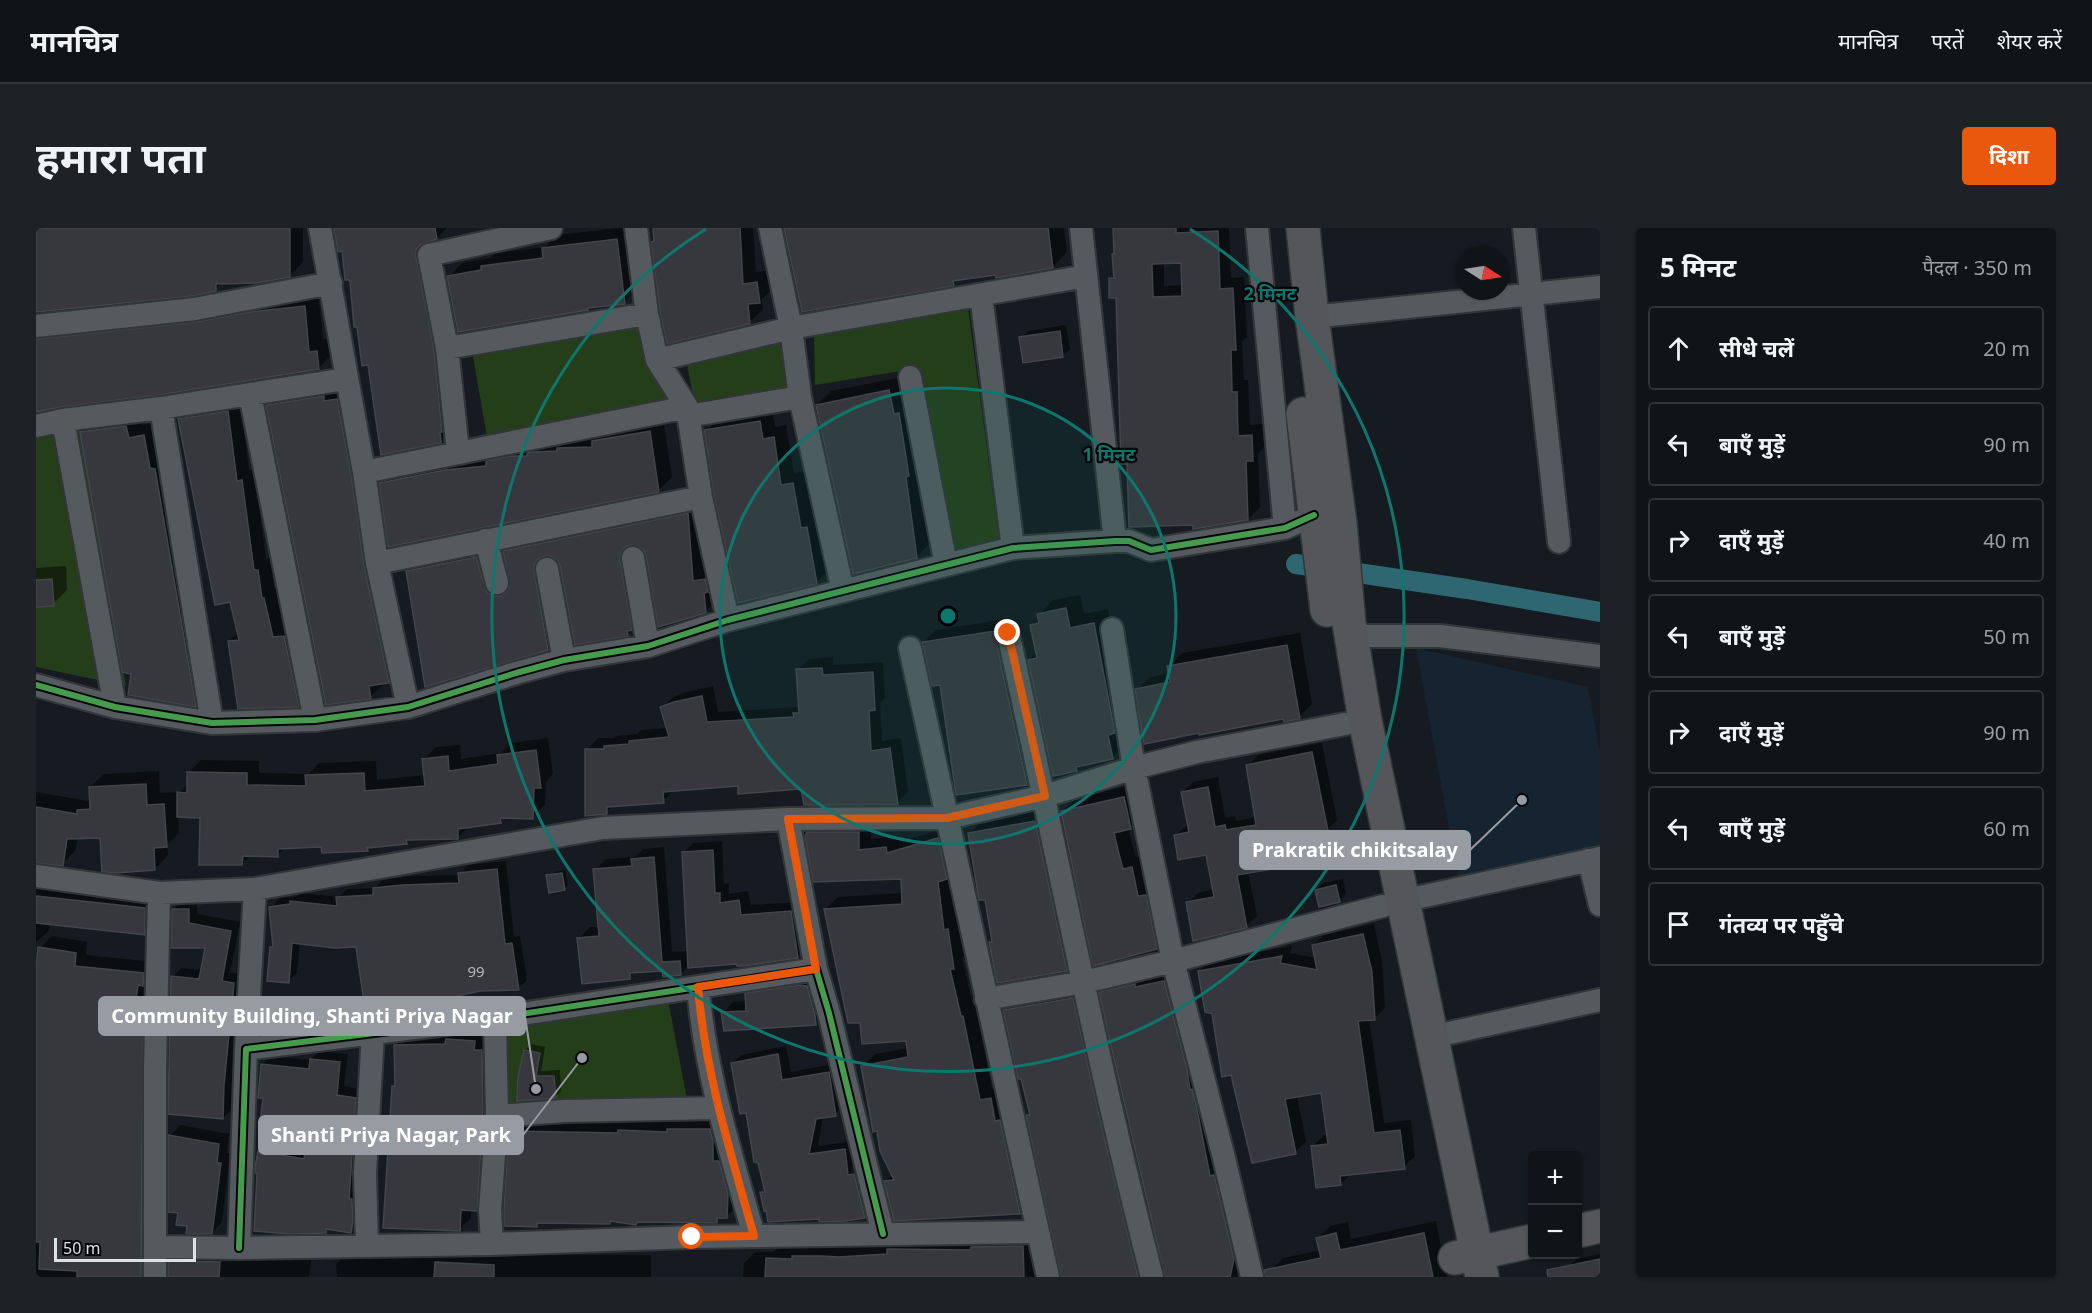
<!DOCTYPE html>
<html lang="hi">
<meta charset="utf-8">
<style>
body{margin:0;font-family:"Noto Sans","Noto Sans Devanagari",sans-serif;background:#1e2125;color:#f1f3f6}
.controls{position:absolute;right:18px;bottom:18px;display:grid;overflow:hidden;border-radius:6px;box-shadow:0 2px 4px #0004}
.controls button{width:54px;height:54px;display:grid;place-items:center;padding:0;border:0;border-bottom:2px solid #303337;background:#101418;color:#f1f3f6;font:30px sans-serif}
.compass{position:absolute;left:1420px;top:18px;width:54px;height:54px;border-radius:50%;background:#101418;box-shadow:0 2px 4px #0004;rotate:102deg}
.scale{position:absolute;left:18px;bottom:15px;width:142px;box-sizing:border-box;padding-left:6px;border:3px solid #dbe2e8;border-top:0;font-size:16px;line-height:21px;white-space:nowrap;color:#dbe2e8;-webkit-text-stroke:4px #030609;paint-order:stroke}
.stop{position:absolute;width:18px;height:18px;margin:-14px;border:4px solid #ea580c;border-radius:50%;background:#fff}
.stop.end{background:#ea580c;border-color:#fff;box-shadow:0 2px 6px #0008}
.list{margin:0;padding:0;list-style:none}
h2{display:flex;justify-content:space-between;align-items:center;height:78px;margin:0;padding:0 24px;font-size:26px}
h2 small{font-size:20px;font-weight:400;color:#9c9ea2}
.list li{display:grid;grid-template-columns:39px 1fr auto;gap:18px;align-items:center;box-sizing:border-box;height:84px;margin:0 12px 12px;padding:0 12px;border:2px solid #303337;border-radius:6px}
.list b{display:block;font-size:22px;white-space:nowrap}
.list em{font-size:20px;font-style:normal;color:#9c9ea2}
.icon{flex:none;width:33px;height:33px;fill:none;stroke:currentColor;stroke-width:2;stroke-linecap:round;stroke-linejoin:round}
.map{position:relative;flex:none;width:1564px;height:1049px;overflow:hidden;border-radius:6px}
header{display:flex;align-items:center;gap:36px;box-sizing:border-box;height:84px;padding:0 30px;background:#101418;border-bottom:2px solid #303337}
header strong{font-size:28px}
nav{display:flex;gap:33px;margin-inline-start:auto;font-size:21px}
.intro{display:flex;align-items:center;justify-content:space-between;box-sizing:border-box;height:144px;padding:0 36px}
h1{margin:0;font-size:42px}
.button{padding:15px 27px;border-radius:6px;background:#ea580c;color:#fff;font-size:21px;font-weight:700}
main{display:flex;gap:36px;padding:0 36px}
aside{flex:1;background:#101418;border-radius:6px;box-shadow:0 2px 4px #0004}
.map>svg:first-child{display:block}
.built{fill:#152430}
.green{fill:#253e1a}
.shadow{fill:#0007;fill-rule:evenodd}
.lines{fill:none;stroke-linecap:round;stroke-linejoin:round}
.canal{stroke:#2e6772;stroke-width:20}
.building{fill:#36383d;stroke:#42454a;stroke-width:1.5;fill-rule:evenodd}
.street-casing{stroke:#313639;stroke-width:26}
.secondary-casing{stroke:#313639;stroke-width:36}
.street{stroke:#555a5e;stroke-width:22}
.secondary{stroke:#545659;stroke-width:33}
.cycleway-casing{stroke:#030609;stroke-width:10}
.cycleway{stroke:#469c4c;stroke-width:6}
.route{stroke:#ea580c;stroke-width:8}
.ring{fill:none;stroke:#0f766e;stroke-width:3}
.labels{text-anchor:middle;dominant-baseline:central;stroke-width:4.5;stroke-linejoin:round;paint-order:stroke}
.number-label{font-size:15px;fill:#b2b8bd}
.centre{fill:#0f766e;stroke:#030609;stroke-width:3}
.ring-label{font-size:18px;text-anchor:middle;font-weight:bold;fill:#0f766e;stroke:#030609;stroke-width:4.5;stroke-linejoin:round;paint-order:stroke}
.leader{fill:none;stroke:#969ca2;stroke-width:2}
.callout-dot{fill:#969ca2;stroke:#030609;stroke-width:2}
.callout{fill:#969ca2;stroke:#969ca2;stroke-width:2}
.callout-label{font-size:20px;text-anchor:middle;font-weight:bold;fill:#fff}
</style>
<header>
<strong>मानचित्र</strong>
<nav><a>मानचित्र</a><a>परतें</a><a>शेयर करें</a></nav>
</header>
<div class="intro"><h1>हमारा पता</h1><a class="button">दिशा</a></div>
<main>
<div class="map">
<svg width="1564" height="1049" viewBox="0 0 1564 1049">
<rect width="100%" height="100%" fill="#151b20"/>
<!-- built -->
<path class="built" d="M1380 420 1552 459 1564 524V620L1422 649Z"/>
<!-- green -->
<path class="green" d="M618 78 635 175 451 209 434 111Z
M932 80 964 318 917 327 883 140 779 157 778 105Z
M759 107 763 161 659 179 650 131Z
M43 190 90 458 0 439V195Z
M632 772 651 871 451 875 447 789Z"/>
<!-- shadow -->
<path class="shadow" d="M0 0H267V34L254 48 186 54 179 62 0 83Z
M299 0H411L401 10 393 12V15L411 108 418 200 405 213 333 135 308 21Z
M583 0H594L601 61 588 74 554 78 552 81 413 49 426 35 454 30 460 25 509 19 521 7Z
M618 0H717L720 44 734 42 737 60 726 71 727 81 713 95 619 12Z
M749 0H1028L1031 24 1017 39 922 51 917 56Z
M1079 0H1193L1195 50 1208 49 1211 109 1206 113 1208 152H1212L1214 197 1227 196 1228 219 1222 226 1224 279 1212 291 1081 68 1074 51 1079 46ZM1146 33 1147 57 1128 58V34Z
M282 65 287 111 294 110 296 126 283 140 24 177 0 183V85L2 92Z
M1030 97 1034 121 1027 128 985 110 992 103Z
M867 149 894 315 880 329 781 177 795 163Z
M302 160 366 440 334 469 232 178 245 164Z
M204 172 213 242 218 241 230 331 234 330 238 359H240L249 398 274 465 262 477 193 413 203 404 144 191 156 179Z
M736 182 739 199 750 197 758 245 769 243 778 288 783 287 793 342 780 354 670 203 683 190Z
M104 185 106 197 122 194 173 463 159 477 97 444 45 204 59 190Z
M627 191 636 249 623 262 345 255 358 242Z
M664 274 669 341 681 340 682 371 669 384 609 321 603 316H596L607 388 591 406 517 327H510V330L524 408 512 421 371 343 384 331 453 317 470 356H475L468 324 481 311Z
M30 338 31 362 17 376 0 377V340Z
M1044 367 1048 386 1072 381 1092 490 1090 516 1076 530 1046 536 1041 542 993 432 1001 424 996 398 1004 390 1003 387 1017 372Z
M971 391 977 424 1003 543 991 556 906 455 887 415 900 402Z
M1264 405 1276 476 1263 489H1248L1101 462 1114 449 1134 445 1133 439 1146 425Z
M797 429V437L847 434 849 470 844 475 846 513 865 510 872 564 861 575 767 559 703 556 639 561 627 573 578 577 570 585 551 521 562 510H578L581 508 602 506 605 502 632 500 626 480 637 469 650 464 677 458 682 484 764 479 762 442 773 431Z
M512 510 517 546 510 554 509 577 496 589 469 588 464 594 433 598 421 610 374 611 370 614 334 618 331 621 287 617 250 619 241 628 215 627 206 636 166 588H142L143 605 131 617 132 627 119 641 65 608 42 609 39 623 26 636 0 633V564L52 573 55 570 54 559 68 546 123 543 124 565 141 564V567L152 556V545L165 532 223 533V545L273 546 283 535 340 533 341 552 389 547 387 532 400 519 424 517 425 531 465 525 475 515Z
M1286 515 1301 592 1291 602 1284 604 1287 618 1277 628 1251 634 1247 638 1212 644 1221 688 1210 698 1152 675 1162 665 1178 661 1171 625 1139 608 1150 598 1153 597 1147 564 1157 554 1182 549 1189 590 1199 588 1200 593 1221 589 1212 538 1222 527Z
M1101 556 1108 587 1093 600 1095 612 1100 629 1108 627 1133 707 1120 720 1027 583 1040 570Z
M1012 581 1043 729 1030 742 954 715 957 712 950 670 934 605 946 593Z
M834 592 835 611 862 608 863 614 914 599 915 645 920 690H923L929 727 926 730 937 777H939L956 861 967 859 996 972 984 985 859 991 850 953 857 946 827 838 839 826 873 820 872 812 825 793 789 681 802 669 867 665 866 650 772 605 785 593Z
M686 613 688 656 693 655V666L712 663 715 677 765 674 771 719 761 729 652 738 645 746 627 741 600 743 593 750 543 710 554 699H563L559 642 570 631 599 629 607 621 628 619 636 724 653 723 648 625 657 615Z
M470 633 478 709 484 708 491 752 482 761H443L355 778 350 783 321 717 264 714 261 745 252 753 235 720 238 716 235 679 244 670 260 669 265 665 303 669 311 661 339 660 347 652 376 648 424 647 432 637Z
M529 642 532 657 528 661 512 648 515 645Z
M1307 651 1310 666 1303 673 1280 662 1287 655Z
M0 655 120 668V694L108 706 14 695 13 703 0 714Z
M147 672H161V686L204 694 194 745 207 746 197 847 196 881 187 890 136 749 145 740 167 742 171 718 138 681Z
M1338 696 1346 733 1349 780 1339 790 1333 791 1348 895 1375 892 1379 928 1368 939 1316 945 1305 956 1277 918 1288 907H1292L1286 863 1261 868 1270 914 1259 924 1196 845 1163 743 1174 733 1256 718 1254 725 1280 730 1277 717 1288 707Z
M16 708 51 714 50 727 119 734 112 751 108 780 118 782 124 1049H0V756L4 720Z
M1140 742 1209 1018 1202 1049H1130L1065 765 1077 753Z
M775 747 790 785 779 796 687 785 697 774 711 773V766L721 755Z
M1048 759 1121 1049H1026L992 888 995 885 969 782 981 771Z
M450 802 451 970 440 981H435V990L423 1001 357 859 360 856 359 818 371 806Z
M495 816 509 819 505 843 524 842 525 863 519 869 483 871 489 822Z
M750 818 755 844 802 835 809 877 799 886 787 889 782 918 818 913 838 980 828 989H784L726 965 730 961 711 883 696 836 705 827ZM818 938 829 984H826L815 939Z
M284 823 312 826 308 858 328 862 323 995 314 1003 292 1000 289 1004 222 944 224 924 232 915 271 922 273 898 229 869 226 836 235 828 274 832Z
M644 890 685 891 702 977 690 989 686 988 680 994 603 992 599 996 576 992 573 995 504 993 500 998 475 904 486 892 592 894 595 891 641 893Z
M144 897 193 906 191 925H194L186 994 176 1005 143 984 134 908Z
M1400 993 1411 1049H1236L1235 1042 1247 1030 1285 1022 1282 1010 1294 998 1312 994 1315 1011Z
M998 1007 999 1049H707L708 1035 720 1024H737L743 1019 767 1020 769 1017H798L815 1018Z
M146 1022 276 1027 273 1049H134V1033Z
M420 1023 513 1027H615V1049H301L300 1036 312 1024Z
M1564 1026V1049H1536L1533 1038 1540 1031Z"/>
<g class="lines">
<!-- canal -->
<path class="canal" d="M1260 336 1431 361 1564 384"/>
</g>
<!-- building -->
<path class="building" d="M0 0H254V49L221 55 180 56V63L157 68 0 84Z
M298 0H399L401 11 384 17 380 22V29L398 122 406 204H404L405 215 345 227 332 137 326 138 321 99H318L314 54 313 52H309L306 23 302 24Z
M617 0H704L707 56 721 54 724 75 712 76 714 96 631 116 624 84 615 14 618 13Z
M748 0H1012L1017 40 960 50 959 47 917 53 918 58 766 84Z
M1077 0H1140V5L1182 3 1184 61 1197 60 1200 122H1195L1196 164H1201L1202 208 1216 207 1217 233H1210L1212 292 1157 301V297L1093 299 1091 236H1085L1080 70H1073V50H1078L1076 26H1078ZM1145 35 1146 68 1117 69 1116 36Z
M581 11 589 76 552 80V82L422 104 411 48 445 42V38L507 30 506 20Z
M269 78 273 124 281 123 283 141 123 167 25 179 0 184V111L160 94 214 84Z
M1024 103 1027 129 987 135 983 109Z
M853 162 858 186 863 185 873 248 870 249 881 330 817 346 780 177Z
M288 168V173L301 171 315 246 328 338 353 455 333 458 335 471 290 477 230 177Z
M192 183 201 253 206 252 218 342H222L226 370H228L237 409 248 408 263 479 202 481 192 413 203 412 194 374 179 377 142 191Z
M724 193 727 211 738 209 745 257 757 255 765 300 771 299 781 356 702 375 678 267 668 202Z
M90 198 93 210 108 207 114 240 119 241 160 479 92 467 95 446 86 444 44 204Z
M614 203 623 264 352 319 343 255 409 242 450 238V233L474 228H491V225L496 224 521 223V220L556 219V213Z
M652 285 657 353 669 351 672 364 668 365 670 385 622 399 610 327 608 322 602 318 594 317 589 319 585 325 584 332 596 402 591 403 592 408 539 417 524 338 522 333 516 329 508 328 502 331 498 337V343L512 422 389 459 370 343 440 329 451 364 457 368H464L470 365 474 358 467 323Z
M16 351 18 378 0 379V352Z
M1030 380 1034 400 1058 395 1079 505 1072 507 1077 531 1040 539 1041 543 1017 548 992 432 1001 430 994 397 1003 395 1001 386Z
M959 403 965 437 991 557 920 567 904 457 896 458 886 414Z
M1251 417 1264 491 1248 494 1247 491 1163 507V505L1108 516 1099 461 1134 454 1131 438Z
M786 440 787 447 837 444 839 482 833 483 835 523 854 520 862 577H768L765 561 702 566V558L627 564 628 575 571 579V586L549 588V521H568V518L593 516V513L633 509 624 479 638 474 666 468 671 494 758 489 757 485H763L760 441Z
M500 522 505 560H498L497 591 464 590 465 595 422 601V611L370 612 371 616 331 620 332 623 286 625 285 619 242 621V629L207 628 206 637H163L164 590 141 589V564L151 565V544L211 545V557L270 558 269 547 328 545 329 563 389 558 386 531 412 528 413 543 462 536 461 527Z
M1276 524 1292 603 1273 607 1277 629 1247 636 1248 639 1201 647 1211 700 1157 713 1150 674 1178 669 1170 627 1142 632 1138 607 1153 604 1145 564 1172 559 1179 599 1189 597 1190 602 1220 597 1210 537Z
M110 556 111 577 128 576 131 619 118 620 119 642 80 645 66 644 64 610 31 611 27 638 0 635V579L41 586V582L54 581 53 559Z
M1088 569 1095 601 1078 605 1083 626 1087 641 1096 639 1102 668 1110 667 1121 721 1057 738 1025 583Z
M999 593 1031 743 961 755 953 714H956L949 672H943L932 605Z
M771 604H823V622L850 619 851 625 902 610 911 651 902 654 908 702 912 701 918 741H914L925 788H927L944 872 955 870 959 893 964 892 984 986 858 993 848 953 858 952 844 923 841 903 837 904 825 838 872 829 870 813 826 816 824 795H812L788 681 866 676 865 651 777 654 769 608Z
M677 622 679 665H684V675L703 672 705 687 755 683 762 730 707 738H701L700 736 652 740 646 624Z
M618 629 626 734 644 733 645 747 627 749 626 743 594 745V751L546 756 541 710 563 708 557 641 596 638 595 631Z
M461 641 469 716 476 715 483 762 444 763 403 772 350 780 351 784 330 788 320 719 299 720 256 715 253 755 231 753 234 719H237L233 679 254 676V673L301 678 300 669 337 667V660L367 657 423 655 422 645Z
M526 645 529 662 513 665 510 647Z
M1300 657 1304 674 1283 679 1279 662Z
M0 668 109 680V707L0 695Z
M136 681H153V695L195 703 186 753 198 755 188 857 187 891 132 886 135 748 163 751 169 720H135Z
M1327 706 1336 744 1339 792 1322 793 1338 905 1364 902 1369 941 1304 948 1305 957 1280 960 1275 918 1292 916 1285 865 1249 871 1260 926 1216 935 1195 847 1186 849 1176 786 1169 784 1162 743 1246 728 1244 735 1281 742 1276 717Z
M2 719 40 725 39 738 108 745 107 758 102 757 97 792 107 793 105 1049H41V1043L3 1041 4 1014H0V742Z
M1128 753 1151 841 1154 862 1156 861 1160 876 1174 948 1178 947 1198 1031 1194 1049H1129L1072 805 1063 764 1099 756V759Z
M764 757 771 758 779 787 780 797 688 803 685 784 710 783 709 765Z
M1037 770 1064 892 1102 1049H1025L990 887H994L985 851H982L967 782Z
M410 811 439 813 438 822H446L447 888 441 983 425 982 424 1003 347 1000 356 858H359L358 817 409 816Z
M488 822 504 825 500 848H518L520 870 481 873 482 849Z
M742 826 746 852 793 844 800 888 780 891 773 926 809 921 812 947 818 946 829 990 810 993 783 994V991L732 994 730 982 728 983 724 964H729L722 935 718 934 710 885 704 886 695 835Z
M274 831 304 834 301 867 320 870 313 971H316L317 993 315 1005 290 1001V1005L254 1006 218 1003 221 945H219V940L222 923 268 931 272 900 224 895 227 870H222L225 836 273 841Z
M631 901H674L677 913V933H683L692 966 691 990H681V995L601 994 600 997 574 993V996L501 995V999L468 998V982L473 903 582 905V902L631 904Z
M132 907 183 916 181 935H185L176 1006H150L151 998 140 997 142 985 132 984Z
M1300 1005 1304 1022 1388 1005 1397 1049H1229L1228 1042 1285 1030 1280 1010Z
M987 1018 988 1049H729L730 1030 756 1031V1028H786L803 1029 851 1026V1021L935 1022V1019Z
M1564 1031V1049H1512L1511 1042Z
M132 1033 184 1034 183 1049H132Z
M399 1034 458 1037V1049H398Z"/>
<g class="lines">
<!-- street casing -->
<g class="street-casing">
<path id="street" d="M284 0 328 244 341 335 372 479
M600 0 611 86 621 132 651 179 665 269 692 392
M734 0 755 100 764 169 807 363
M1045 0 1079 313
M1221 0 1249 300
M1488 0 1523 314
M945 67 977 320
M1276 89 1564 59
M0 98 159 81 295 55
M411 120 611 86
M621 132 755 100 1050 48
M874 149 910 337
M214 166 279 492
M125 180 176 495
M652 188 764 169
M27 192 79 479
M0 198 27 192 125 180 310 151
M422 224 411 120 393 27 515 0
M328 244 651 179
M450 312 461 355
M597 330 612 418
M341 335 665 269
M511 341 528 432
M1076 401 1098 540 1137 733 1188 930 1216 1049
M972 405C1020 619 1061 836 1116 1049
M1316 408H1404L1564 428
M874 420 1012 1049
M0 457 79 479 176 495 279 492 372 479 480 445 528 432 612 418 692 392 977 320 1079 313H1093L1115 322 1249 300 1278 287
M752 591 911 590 1009 568 1098 540 1161 524 1309 496
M1553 632 1564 677
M0 648 123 665
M1366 673 1564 630
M662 759C669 844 695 926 718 1008
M950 771 1048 754 1137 733 1347 678
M1395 809 1564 772
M210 821 219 661 567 600 752 591 780 741
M461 888 528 883 682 880
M456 1016 454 982 461 888 459 790
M331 1017 329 945 337 805
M120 1019 203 1020 456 1016 656 1009 1001 1004
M203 1020 210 821 459 790 780 741 793 785 847 1006
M119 1049V841L123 665 219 661"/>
</g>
<!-- secondary casing -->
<g class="secondary-casing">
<path id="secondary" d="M1267 0 1276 89 1304 295 1313 395 1329 492 1446 1049
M1267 186 1291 382
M1542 1003 1564 998
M1419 1030 1496 1013"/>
</g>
<!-- street -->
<use href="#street" class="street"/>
<!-- secondary -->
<use href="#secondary" class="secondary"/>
<!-- cycleway casing -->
<g class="cycleway-casing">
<path id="cycleway" d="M0 457 79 479 176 495 279 492 372 479 480 445 528 432 612 418 692 392 977 320 1079 313H1093L1115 322 1249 300 1278 287
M203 1020 210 821 459 790 780 741 793 785 847 1006"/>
</g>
<!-- cycleway -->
<use href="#cycleway" class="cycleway"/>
</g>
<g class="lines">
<!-- route -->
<path class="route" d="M656 1009 718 1008C695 926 669 844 662 759L780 741 752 591 911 590 1009 568 972 405"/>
</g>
<!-- distance rings -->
<circle cx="912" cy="388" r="228" fill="#0f766e" fill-opacity=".12"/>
<g class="ring">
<circle cx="912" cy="388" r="228"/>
<path d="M1154 1A456 456 0 1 1 670 1"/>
</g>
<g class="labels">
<!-- number labels -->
<g class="number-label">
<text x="440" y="743">99</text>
</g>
</g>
<circle cx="912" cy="388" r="9" class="centre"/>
<g class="ring-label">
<text x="1234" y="72">2 मिनट</text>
<text x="1073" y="233">1 मिनट</text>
</g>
<!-- callouts -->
<path class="leader" d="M1486 572L1434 622M500 861L489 788M546 830L487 907"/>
<g class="callout-dot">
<circle cx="1486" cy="572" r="6"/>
<circle cx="500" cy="861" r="6"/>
<circle cx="546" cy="830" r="6"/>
</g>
<g class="callout">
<rect x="1204" y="603" width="230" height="38" rx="6"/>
<rect x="63" y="769" width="426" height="38" rx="6"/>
<rect x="223" y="888" width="264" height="38" rx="6"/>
</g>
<g class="callout-label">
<text x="1319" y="629">Prakratik chikitsalay</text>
<text x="276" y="795">Community Building, Shanti Priya Nagar</text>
<text x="355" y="914">Shanti Priya Nagar, Park</text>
</g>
</svg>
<div class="controls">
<button>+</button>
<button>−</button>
</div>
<svg class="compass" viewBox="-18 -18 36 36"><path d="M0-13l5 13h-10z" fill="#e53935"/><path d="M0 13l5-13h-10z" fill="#9c9ea2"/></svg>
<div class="scale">50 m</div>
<div class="stop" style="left:656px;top:1009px"></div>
<div class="stop end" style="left:972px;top:405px"></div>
</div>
<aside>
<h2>5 मिनट<small>पैदल · 350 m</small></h2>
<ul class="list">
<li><svg class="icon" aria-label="ahead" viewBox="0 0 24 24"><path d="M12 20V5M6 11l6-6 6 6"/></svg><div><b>सीधे चलें</b></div><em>20 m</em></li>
<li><svg class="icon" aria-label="left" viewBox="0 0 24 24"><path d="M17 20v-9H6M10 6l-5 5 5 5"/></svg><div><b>बाएँ मुड़ें</b></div><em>90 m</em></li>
<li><svg class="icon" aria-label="right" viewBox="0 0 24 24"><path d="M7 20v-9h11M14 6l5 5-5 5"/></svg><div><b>दाएँ मुड़ें</b></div><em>40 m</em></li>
<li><svg class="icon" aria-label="left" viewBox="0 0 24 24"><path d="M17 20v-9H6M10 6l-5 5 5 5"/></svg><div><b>बाएँ मुड़ें</b></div><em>50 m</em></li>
<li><svg class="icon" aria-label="right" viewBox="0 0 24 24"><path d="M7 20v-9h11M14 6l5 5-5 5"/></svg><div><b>दाएँ मुड़ें</b></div><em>90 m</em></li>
<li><svg class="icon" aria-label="left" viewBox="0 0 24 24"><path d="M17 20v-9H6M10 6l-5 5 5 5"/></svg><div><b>बाएँ मुड़ें</b></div><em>60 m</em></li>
<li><svg class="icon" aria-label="arrive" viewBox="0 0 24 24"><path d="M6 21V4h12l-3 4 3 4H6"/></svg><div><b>गंतव्य पर पहुँचे</b></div></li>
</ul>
</aside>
</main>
